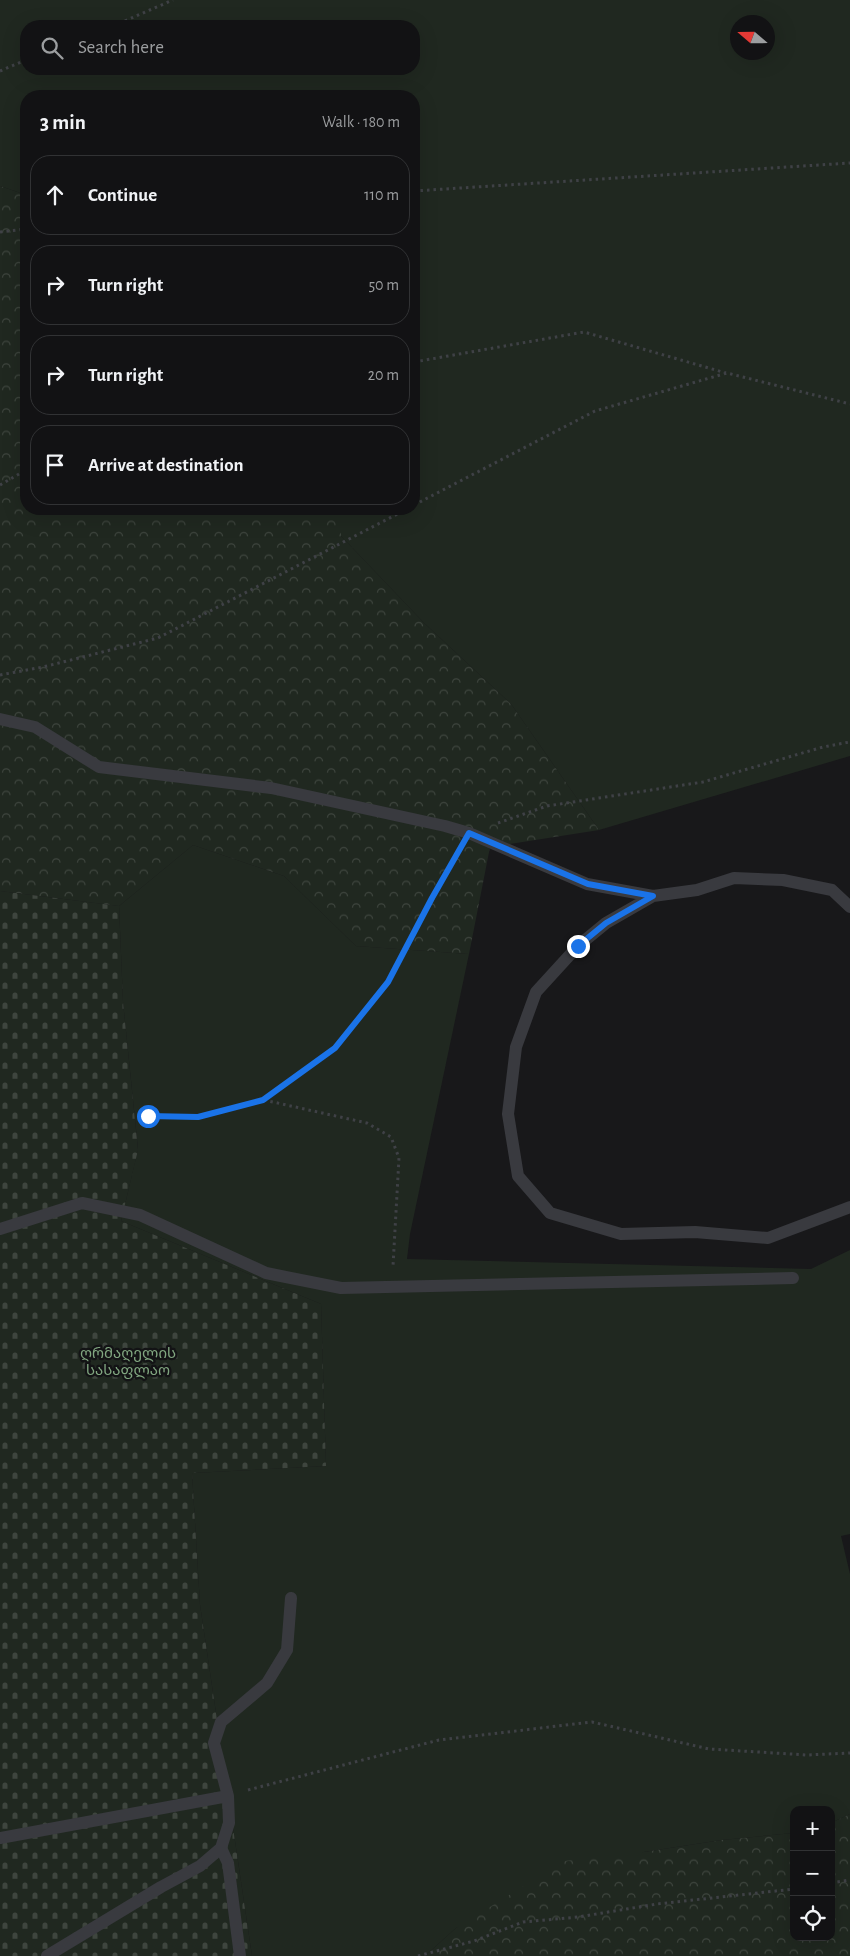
<!DOCTYPE html>
<meta charset="utf-8">
<style>
body{margin:0;font-family:"Alegreya Sans","Noto Sans Georgian",sans-serif;background:#1b1b1d;color:#f1f3f6}
.controls{position:absolute;right:15px;bottom:15px;display:grid;overflow:hidden;border-radius:10px;box-shadow:0 5px 20px #0002}
.controls button{width:45px;height:45px;display:grid;place-items:center;padding:0;border:0;border-bottom:1px solid #313234;background:#121214;color:#f1f3f6;font:25px sans-serif}
.compass{position:absolute;left:730px;top:15px;width:45px;height:45px;border-radius:50%;background:#121214;box-shadow:0 5px 20px #0002;rotate:290deg}
.stop{position:absolute;width:15px;height:15px;margin:-11px;border:4px solid #1a73e8;border-radius:50%;background:#fff}
.stop.end{background:#1a73e8;border-color:#fff;box-shadow:0 1px 5px #0008}
.list{margin:0;padding:0;list-style:none}
h2{display:flex;justify-content:space-between;align-items:center;height:65px;margin:0;padding:0 20px;font-size:21px}
h2 small{font-size:16px;font-weight:400;color:#9c9ea0}
.list li{display:grid;grid-template-columns:32px 1fr auto;gap:15px;align-items:center;box-sizing:border-box;height:80px;margin:0 10px 10px;padding:0 10px;border:1px solid #313234;border-radius:20px}
.list b{display:block;font-size:19px;white-space:nowrap}
.list em{font-size:16px;font-style:normal;color:#9c9ea0}
.icon{flex:none;width:28px;height:28px;fill:none;stroke:currentColor;stroke-width:2;stroke-linecap:round;stroke-linejoin:round}
.map{position:relative;flex:none;width:850px;height:1956px;overflow:hidden}
.search{position:absolute;background:#121214;box-shadow:0 5px 20px #0002;left:20px;top:20px;width:400px;height:55px;display:flex;align-items:center;gap:12px;box-sizing:border-box;padding:0 18px;border-radius:20px;color:#9c9ea0;font-size:19px}
.panel{position:absolute;background:#121214;box-shadow:0 5px 20px #0002;left:20px;top:90px;width:400px;height:425px;border-radius:20px}
.map>svg:first-child{display:block}
.green{fill:#202820;fill-rule:evenodd}
.forest{fill:url(#forest-crowns)}
.cemetery{fill:url(#cemetery-stones)}
.lines{fill:none;stroke-linecap:round;stroke-linejoin:round}
.path{stroke:#3f4146;stroke-width:3;stroke-dasharray:2.5 4;stroke-linecap:butt}
.lane{stroke:#393a3f;stroke-width:12}
.route{stroke:#1a73e8;stroke-width:6}
.labels{text-anchor:middle;dominant-baseline:central;stroke-width:4.5;stroke-linejoin:round;paint-order:stroke}
.park-label{font-size:15px;fill:#81a680;stroke:#131315}
</style>
<div class="map">
<svg width="850" height="1956" viewBox="0 0 850 1956">
<defs>
<pattern id="forest-crowns" width="20" height="18" patternUnits="userSpaceOnUse" patternTransform="scale(1.25)"><rect width="20" height="18" fill="#202820"/><path d="M2 6a3 3 0 1 1 6 0M12 15a3 3 0 1 1 6 0" fill="none" stroke="#3e453e"/></pattern>
<pattern id="cemetery-stones" width="16" height="16" patternUnits="userSpaceOnUse" patternTransform="scale(1.25)"><rect width="16" height="16" fill="#202820"/><path d="M2 7V4a2 2 0 0 1 4 0v3zM10 15v-3a2 2 0 0 1 4 0v3z" fill="#3e453e"/></pattern>
</defs>
<rect width="100%" height="100%" fill="#18181a"/>
<!-- green -->
<path class="green" d="M0 0H850V756L599 830 511 704 424 623 341 536V509H414V96H26V195L0 186ZM738 22H768V52H738ZM26 26H414V69H26Z
M193 845 284 876 356 946 469 954 410 1234 407 1259 811 1269 850 1250V1534L841 1536 850 1574V1814L831 1823V1810H794V1833L722 1840 644 1852 456 1928 425 1956H252L200 1605 192 1473 326 1466 321 1304 121 1221 138 1149 123 1002 119 906Z"/>
<!-- forest -->
<path class="forest" d="M0 186 26 195V509H341V536L424 623 511 704 599 830 490 847 469 954 356 946 284 876 193 845 119 906 0 891Z
M850 1814V1956H425L456 1928 564 1861 644 1852 722 1840 794 1833V1937H831V1823Z"/>
<!-- cemetery -->
<path class="cemetery" d="M0 891 119 906 123 1002 138 1150 121 1221 321 1304 326 1466 192 1473 200 1605 252 1956H0Z"/>
<g class="lines">
<!-- path -->
<path class="path" d="M113 26 173 0
M0 71 26 60
M414 191 850 163
M0 232 26 229
M414 362 584 332 726 373
M0 485 26 470
M414 505 595 411 727 373 850 404
M0 675 43 667 158 638 407 509
M498 823 547 806 703 782 823 747 850 742
M264 1100 367 1123 391 1137 399 1158 393 1266
M148 1116 198 1117 263 1100 335 1049 388 982 459 851
M248 1790 439 1740 592 1722 709 1749 807 1755 850 1753
M831 1883 850 1880
M418 1956 474 1941 523 1922 578 1917 657 1904 794 1889"/>
<!-- lane -->
<path class="lane" d="M0 719 35 727 99 767 271 788 445 826 469 833 587 884 653 896 697 890 734 878 783 880 832 890 850 907
M653 896 606 923 578 946 536 992 516 1047 508 1114 518 1176 550 1213 621 1234 695 1232 768 1238 850 1207
M0 1229 82 1203 140 1215 266 1273 341 1288 793 1278
M0 1838 228 1796
M221 1848 228 1863 240 1956
M47 1956 161 1887 200 1866 221 1848 229 1823 228 1796 214 1743 221 1722 267 1683 287 1650 291 1598"/>
</g>
<g class="lines">
<!-- route -->
<path class="route" d="M148 1116 198 1117 263 1100 335 1048 388 982 432 898 469 833 588 884 653 896 606 923 578 946"/>
</g>
<g class="labels">
<!-- park labels -->
<g class="park-label">
<text x="128" y="1353">ღრმაღელის<tspan x="128" dy="17">სასაფლაო</tspan></text>
</g>
</g>
</svg>
<div class="controls">
<button>+</button>
<button>−</button>
<button><svg class="icon" aria-label="locate" viewBox="0 0 24 24"><circle cx="12" cy="12" r="6"/><path d="M12 2v4M12 18v4M2 12h4M18 12h4"/></svg></button>
</div>
<svg class="compass" viewBox="-18 -18 36 36"><path d="M0-13l5 13h-10z" fill="#e53935"/><path d="M0 13l5-13h-10z" fill="#9c9ea0"/></svg>
<div class="stop" style="left:148px;top:1116px"></div>
<div class="stop end" style="left:578px;top:946px"></div>
<div class="search"><svg class="icon" aria-label="search" viewBox="0 0 24 24"><circle cx="10" cy="10" r="6"/><path d="M15 15l6 6"/></svg>Search here</div>
<section class="panel">
<h2>3 min<small>Walk · 180 m</small></h2>
<ul class="list">
<li><svg class="icon" aria-label="ahead" viewBox="0 0 24 24"><path d="M12 20V5M6 11l6-6 6 6"/></svg><div><b>Continue</b></div><em>110 m</em></li>
<li><svg class="icon" aria-label="right" viewBox="0 0 24 24"><path d="M7 20v-9h11M14 6l5 5-5 5"/></svg><div><b>Turn right</b></div><em>50 m</em></li>
<li><svg class="icon" aria-label="right" viewBox="0 0 24 24"><path d="M7 20v-9h11M14 6l5 5-5 5"/></svg><div><b>Turn right</b></div><em>20 m</em></li>
<li><svg class="icon" aria-label="arrive" viewBox="0 0 24 24"><path d="M6 21V4h12l-3 4 3 4H6"/></svg><div><b>Arrive at destination</b></div></li>
</ul>
</section>
</div>
